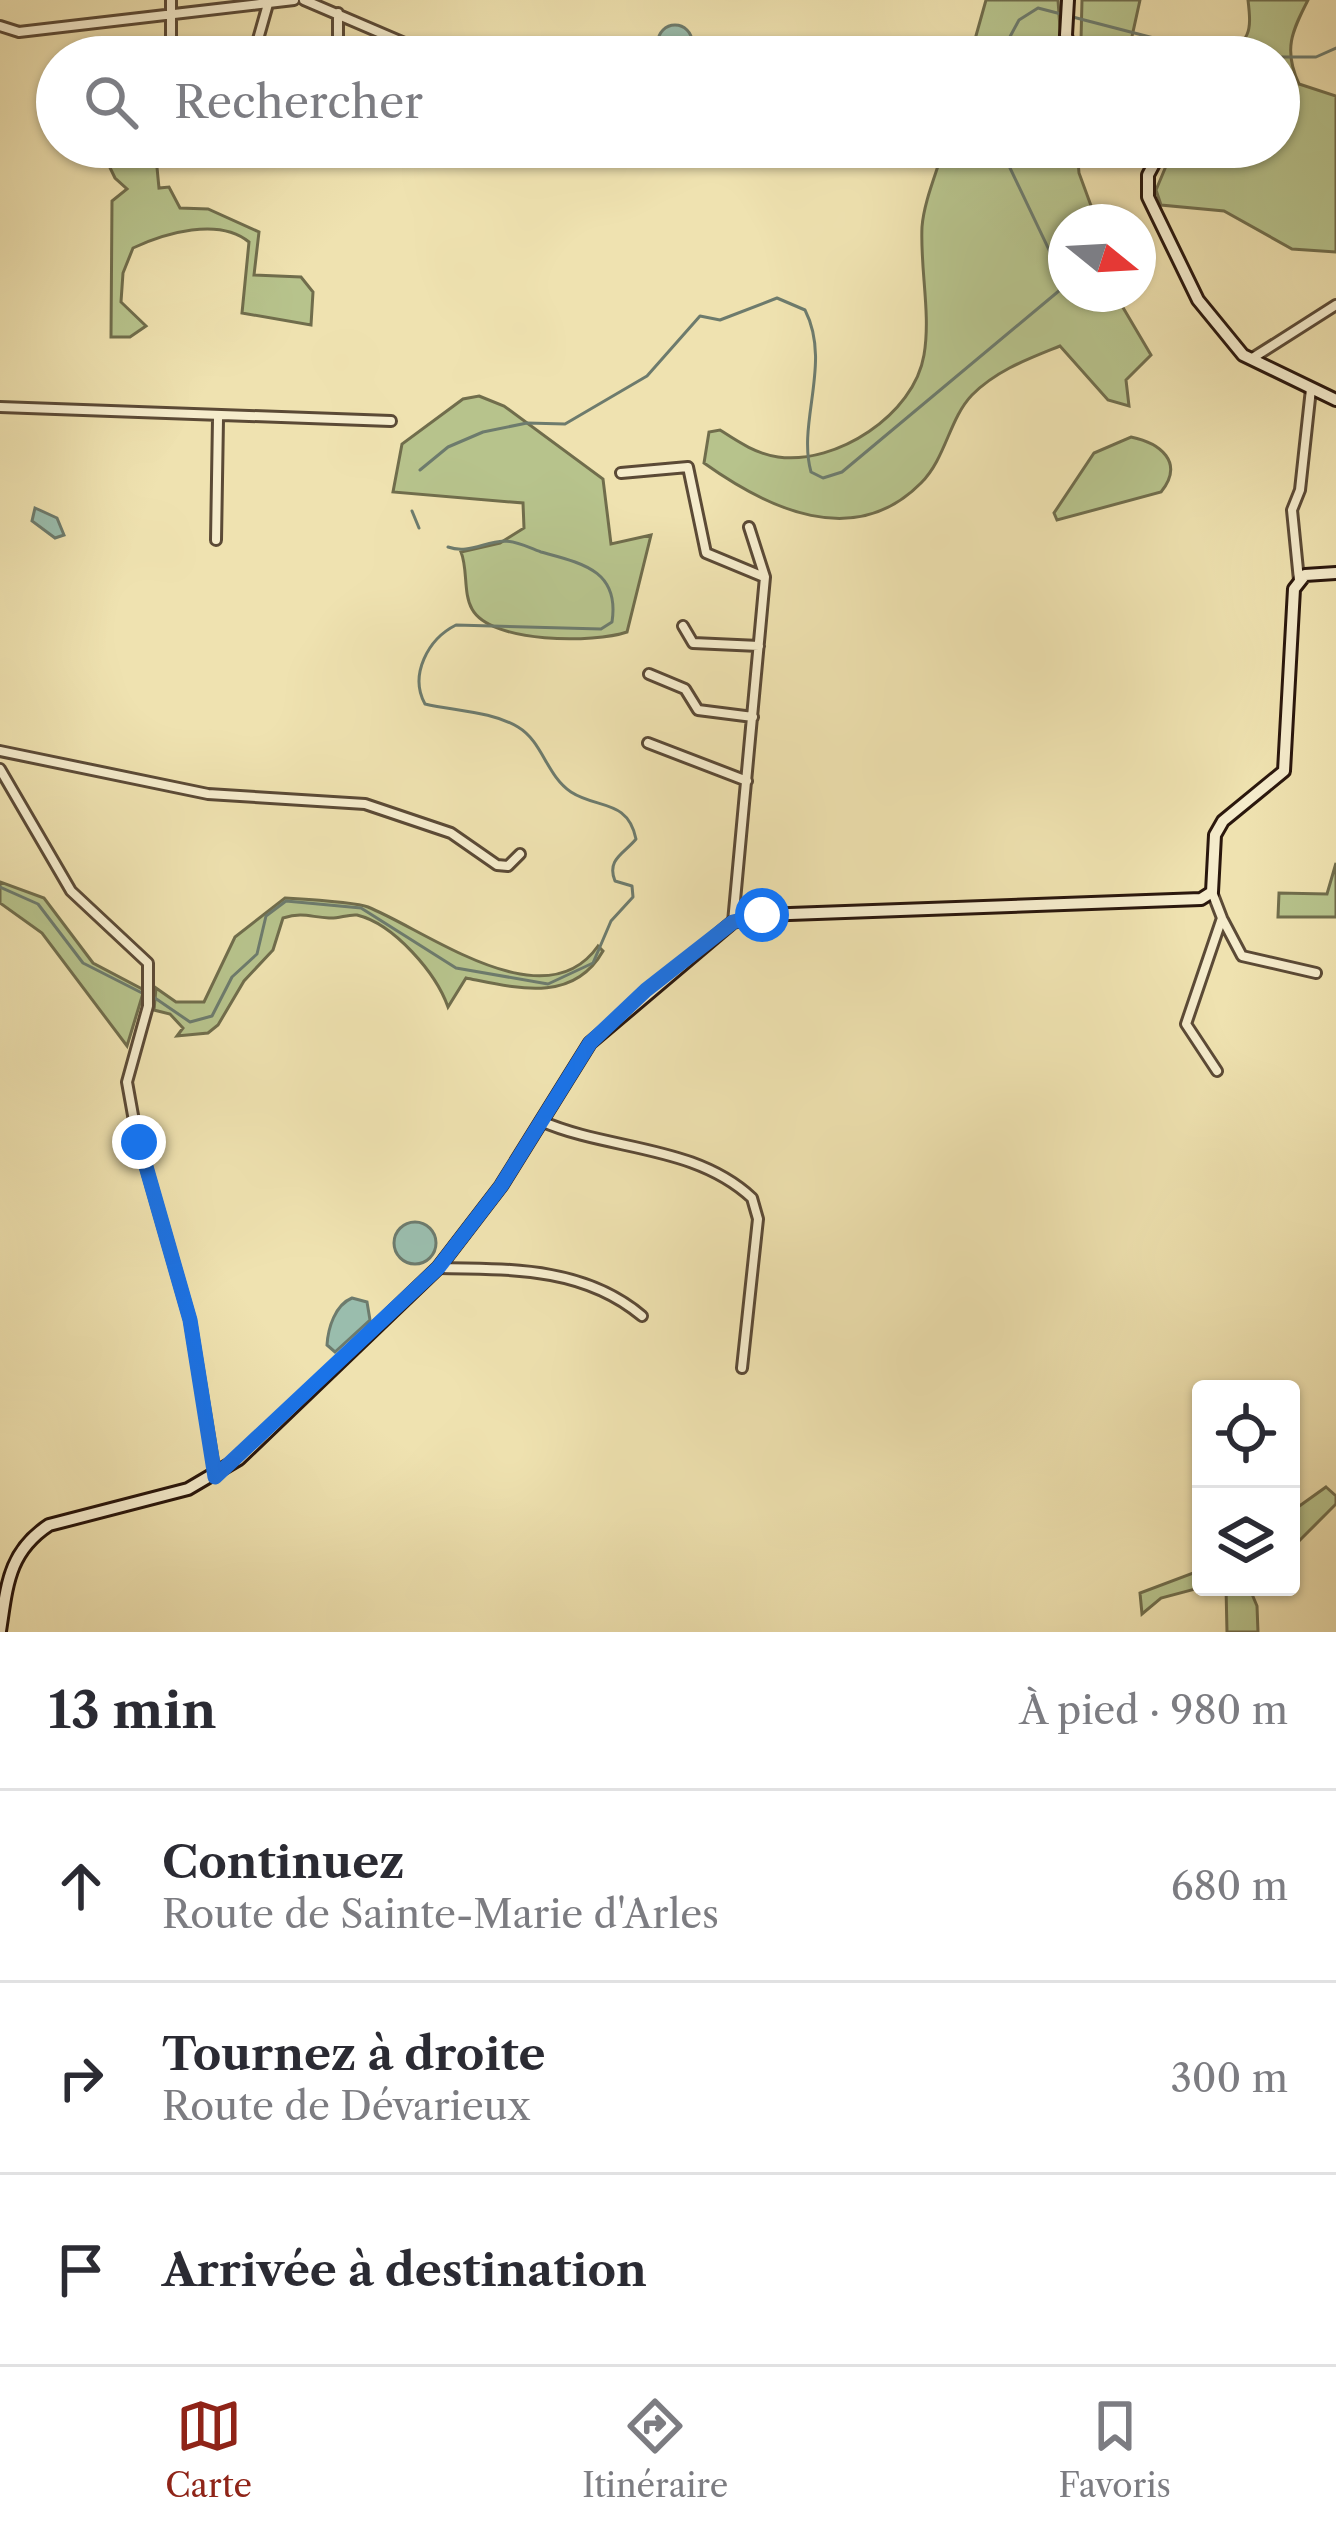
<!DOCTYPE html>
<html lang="fr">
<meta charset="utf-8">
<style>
body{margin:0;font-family:"Libre Caslon Text",serif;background:#f7f7f7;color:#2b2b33}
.controls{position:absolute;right:36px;bottom:36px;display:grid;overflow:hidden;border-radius:12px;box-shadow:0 3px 9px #0004}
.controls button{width:108px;height:108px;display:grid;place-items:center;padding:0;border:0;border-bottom:3px solid #e1e1e2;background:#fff;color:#2b2b33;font:60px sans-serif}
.compass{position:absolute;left:1048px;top:204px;width:108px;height:108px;border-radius:50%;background:#fff;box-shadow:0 3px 9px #0004;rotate:108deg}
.stop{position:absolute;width:36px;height:36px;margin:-27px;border:9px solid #1a73e8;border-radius:50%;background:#fff}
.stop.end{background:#1a73e8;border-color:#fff;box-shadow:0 3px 12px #0008}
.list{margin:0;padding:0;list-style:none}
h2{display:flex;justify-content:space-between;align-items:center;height:156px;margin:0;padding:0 48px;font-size:51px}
h2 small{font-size:39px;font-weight:400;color:#7c7c81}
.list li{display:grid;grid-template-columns:78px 1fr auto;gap:36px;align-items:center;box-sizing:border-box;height:192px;padding:0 48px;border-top:3px solid #e1e1e2}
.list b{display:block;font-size:45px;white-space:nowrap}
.list p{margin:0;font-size:39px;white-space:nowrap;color:#7c7c81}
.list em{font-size:39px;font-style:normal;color:#7c7c81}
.icon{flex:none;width:66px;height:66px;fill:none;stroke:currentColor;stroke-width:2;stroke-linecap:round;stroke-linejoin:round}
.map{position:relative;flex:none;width:1336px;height:1632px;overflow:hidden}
.search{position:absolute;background:#fff;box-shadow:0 3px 9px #0004;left:36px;right:36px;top:36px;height:132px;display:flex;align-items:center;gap:30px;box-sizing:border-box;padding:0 42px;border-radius:66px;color:#7c7c81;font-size:45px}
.sheet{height:732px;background:#fff}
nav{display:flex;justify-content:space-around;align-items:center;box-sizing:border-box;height:168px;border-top:3px solid #e1e1e2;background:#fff;font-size:33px;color:#7c7c81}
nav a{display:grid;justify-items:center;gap:6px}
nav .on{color:#8f2418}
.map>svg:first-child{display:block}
.green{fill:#b7c38c;stroke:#706d4c;stroke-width:3}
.water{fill:#9abdad;stroke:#6d7b6d;stroke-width:3}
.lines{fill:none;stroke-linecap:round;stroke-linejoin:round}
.stream{stroke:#6d7b6d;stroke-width:3}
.minor-casing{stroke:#5b4a36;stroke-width:14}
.secondary-casing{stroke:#2a170d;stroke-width:16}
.minor{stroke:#f5eccc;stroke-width:8}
.secondary{stroke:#f5eccc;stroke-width:10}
.route{stroke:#1a73e8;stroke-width:15}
</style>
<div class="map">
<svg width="1336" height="1632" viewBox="0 0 1336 1632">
<rect width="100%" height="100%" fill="#efe2b0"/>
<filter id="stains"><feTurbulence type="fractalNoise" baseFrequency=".00167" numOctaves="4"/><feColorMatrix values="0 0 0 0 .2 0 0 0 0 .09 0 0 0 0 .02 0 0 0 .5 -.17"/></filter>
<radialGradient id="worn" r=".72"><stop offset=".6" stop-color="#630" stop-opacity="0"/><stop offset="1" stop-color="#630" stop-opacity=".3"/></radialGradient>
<!-- green -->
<path class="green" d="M986 0H1058L1062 57H970Z
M1082 0H1140L1129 50 1094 51 1081 40Z
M1248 0H1308C1292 31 1283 50 1299 84L1336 96V252L1292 249 1224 211 1161 205 1156 190 1174 147H1279V57H1222C1250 40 1252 33 1248 0Z
M100 147H155L159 188 169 187 180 208 208 209 259 232 254 275 301 277 313 292 311 325 242 313 249 242C219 217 165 233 133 248L123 273 121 302 146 326 130 337H111L112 201 127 189 115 178Z
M944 147H1077L1079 173 1097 222H1066V294H1115L1151 355 1126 380 1129 406 1108 400 1060 346C1028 359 997 370 972 395 949 419 946 458 921 483 854 551 767 508 704 463L709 432 720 430C737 441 756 454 778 457 836 465 914 415 924 355 931 314 920 269 922 227 924 201 937 172 944 147Z
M479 396 504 406 603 479 611 544 651 535 627 632C595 643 491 644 472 609 463 593 468 569 461 552L500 543 524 528 523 503 393 492 402 444 463 399Z
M1131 437C1160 443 1185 462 1161 492L1057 520 1054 513 1094 453Z
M1336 863V917H1278L1279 893 1327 894Z
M0 882 44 898 93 963 144 990 127 1046 42 933 0 903Z
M285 898C301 899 356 902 368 907 429 932 545 1022 598 946L603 951C573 1004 516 988 466 978L448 1007C436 973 394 924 357 915 348 914 338 919 329 918 310 917 303 912 283 918L273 950 244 981 218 1025 208 1033 177 1036 183 1028 170 1014 154 1010 156 988 176 1002H204L235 937Z
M1326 1487 1336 1496V1504L1291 1549V1512Z
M1201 1570 1203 1587 1161 1598 1142 1614 1140 1593Z
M1226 1587H1249L1257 1606 1258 1632H1227Z"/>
<!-- water -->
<path class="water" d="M658 42a17 17 0 1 1 34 0a17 17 0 1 1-34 0Z
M35 508 57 518 64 535 55 538 32 521Z
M394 1243a21 21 0 1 1 42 0a21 21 0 1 1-42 0Z
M352 1298 367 1302 370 1320 335 1352 327 1345C328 1328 335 1305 352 1298Z"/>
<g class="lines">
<!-- stream -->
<path class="stream" d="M999 57 1019 20 1038 8 1227 57
M1279 57H1316L1336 48
M420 470 448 447 483 432 527 423 565 424 647 376 700 316 720 320 777 298 805 310C832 363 797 422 811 472L823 478 842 472 1060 290 1061 275 1000 147
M412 511 419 528
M0 887 38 904 83 963 144 994
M152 996 190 1022 212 1016 232 977 257 954 266 916 286 901 361 908 456 968 548 984 593 963 611 921 633 897 632 886 615 881C606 859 625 853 636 839 628 799 597 809 571 792 546 775 543 742 518 727 491 711 455 711 425 704 409 675 428 639 456 625L601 629 612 622C620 570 581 563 541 552 529 548 518 541 504 541 484 542 468 554 448 547"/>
<!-- minor casing -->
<g class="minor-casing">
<path id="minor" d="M171 0V57
M304 0 437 57
M0 26 19 32 294 0
M253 57 268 4
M338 57V13
M1251 359 1336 305
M0 407 391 421
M621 473 688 467 706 553 764 577
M216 540 218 419
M1299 580 1292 510 1300 490 1311 389
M683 626 693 643 759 646
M649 674 685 689 698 710 753 717
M648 743 747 781
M0 751 208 794 365 804 451 833 497 865 508 866 520 854
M0 769 71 891 148 963V1006L127 1082 136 1132 190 1320 215 1474
M1212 892 1222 918 1186 1024 1217 1071
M1223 920 1242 956 1316 973
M733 922 765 577 749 527
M541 1121C609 1151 694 1144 752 1198L758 1219 742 1368
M438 1268C510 1269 584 1267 642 1316"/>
</g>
<!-- secondary casing -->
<g class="secondary-casing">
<path id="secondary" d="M1068 0 1066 35 1071 57
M1163 147 1148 175V197L1198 300 1243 355 1336 400
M0 1631C7 1586 8 1552 49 1525L188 1489 239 1459 438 1268 501 1186 590 1043 733 922 762 915 1201 899 1212 892 1215 835 1223 821 1284 771 1294 589 1305 575 1336 573"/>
</g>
<!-- minor -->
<use href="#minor" class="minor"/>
<!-- secondary -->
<use href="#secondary" class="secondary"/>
</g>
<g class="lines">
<!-- route -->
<path class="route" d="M139 1142 190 1320 215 1477 438 1268 501 1186 590 1043 646 990 733 922 762 915"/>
</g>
<rect width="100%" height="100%" filter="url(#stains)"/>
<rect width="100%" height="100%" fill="url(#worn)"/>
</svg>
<div class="controls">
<button><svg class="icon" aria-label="locate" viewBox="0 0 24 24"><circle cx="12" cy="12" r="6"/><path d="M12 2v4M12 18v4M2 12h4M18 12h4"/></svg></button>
<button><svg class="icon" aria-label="layers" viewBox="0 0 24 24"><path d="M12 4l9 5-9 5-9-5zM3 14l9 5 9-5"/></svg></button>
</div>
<svg class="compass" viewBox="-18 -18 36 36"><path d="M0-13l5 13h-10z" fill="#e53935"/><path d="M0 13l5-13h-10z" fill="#7c7c81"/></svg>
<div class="stop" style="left:762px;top:915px"></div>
<div class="stop end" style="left:139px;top:1142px"></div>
<div class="search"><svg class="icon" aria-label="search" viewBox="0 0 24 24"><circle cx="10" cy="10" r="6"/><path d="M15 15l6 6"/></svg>Rechercher</div>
</div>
<section class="sheet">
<h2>13 min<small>À pied · 980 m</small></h2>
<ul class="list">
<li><svg class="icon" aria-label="ahead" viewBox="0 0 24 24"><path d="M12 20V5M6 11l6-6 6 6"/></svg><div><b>Continuez</b><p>Route de Sainte-Marie d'Arles</p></div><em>680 m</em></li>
<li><svg class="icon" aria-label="right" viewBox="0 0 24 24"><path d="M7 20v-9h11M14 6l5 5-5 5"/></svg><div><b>Tournez à droite</b><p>Route de Dévarieux</p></div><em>300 m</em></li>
<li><svg class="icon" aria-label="arrive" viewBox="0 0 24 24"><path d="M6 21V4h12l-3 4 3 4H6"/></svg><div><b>Arrivée à destination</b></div></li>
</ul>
</section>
<nav>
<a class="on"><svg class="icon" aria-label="map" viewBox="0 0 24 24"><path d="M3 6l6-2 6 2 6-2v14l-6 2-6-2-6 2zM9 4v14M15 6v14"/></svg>Carte</a>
<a><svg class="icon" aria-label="directions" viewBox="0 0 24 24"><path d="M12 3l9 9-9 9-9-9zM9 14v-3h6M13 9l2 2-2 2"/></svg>Itinéraire</a>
<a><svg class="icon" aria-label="saved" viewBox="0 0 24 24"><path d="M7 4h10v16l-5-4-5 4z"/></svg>Favoris</a>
</nav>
